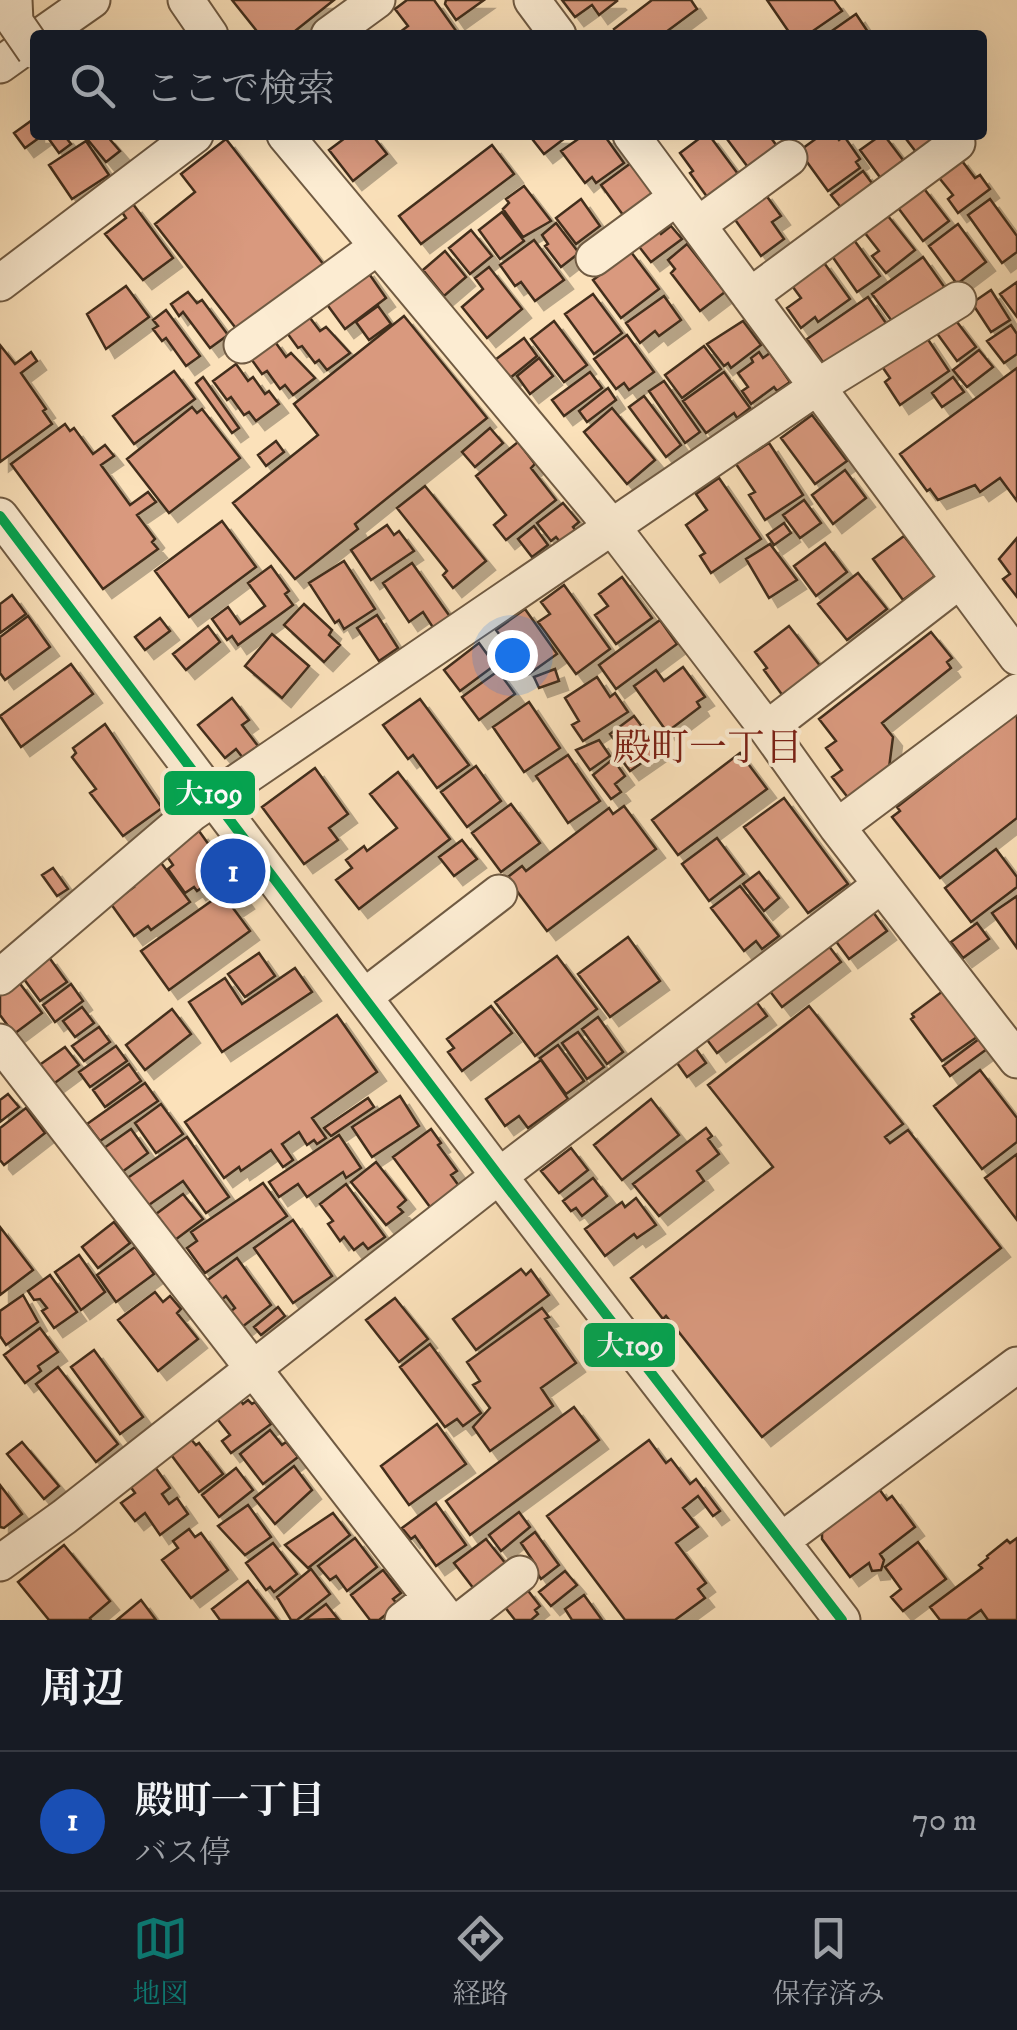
<!DOCTYPE html>
<html lang="ja">
<meta charset="utf-8">
<style>
body{margin:0;font-family:"IM FELL DW Pica","Noto Serif JP",serif;background:#20242c;color:#f1f3f6}
.you{position:absolute;left:512px;top:655px;width:35px;height:35px;margin:-25px;border:8px solid #fff;border-radius:50%;background:#1a73e8;box-shadow:0 0 0 15px #1a73e833}
.badge{display:grid;place-items:center;width:65px;height:65px;border-radius:50%;background:#0f766e;color:#fff;font-size:32px;font-weight:700}
.pin{position:absolute;translate:-50% -50%;border:5px solid #fff;box-shadow:0 2px 10px #0006}
.list{margin:0;padding:0;list-style:none}
h2{display:flex;justify-content:space-between;align-items:center;height:130px;margin:0;padding:0 40px;font-size:42px}
h2 small{font-size:32px;font-weight:400;color:#9ea1a6}
.list li{display:grid;grid-template-columns:65px 1fr auto;gap:30px;align-items:center;box-sizing:border-box;height:140px;padding:0 40px;border-top:2px solid #363941}
.list b{display:block;font-size:38px;white-space:nowrap}
.list p{margin:0;font-size:32px;white-space:nowrap;color:#9ea1a6}
.list em{font-size:32px;font-style:normal;color:#9ea1a6}
.icon{flex:none;width:55px;height:55px;fill:none;stroke:currentColor;stroke-width:2;stroke-linecap:round;stroke-linejoin:round}
.map{position:relative;flex:none;width:1017px;height:1620px;overflow:hidden}
.search{position:absolute;background:#171b24;box-shadow:0 10px 40px #0002;left:30px;right:30px;top:30px;height:110px;display:flex;align-items:center;gap:25px;box-sizing:border-box;padding:0 35px;border-radius:10px;color:#9ea1a6;font-size:38px}
.sheet{height:270px;background:#171b24}
nav{display:flex;justify-content:space-around;align-items:center;box-sizing:border-box;height:140px;border-top:2px solid #363941;background:#171b24;font-size:28px;color:#9ea1a6}
nav a{display:grid;justify-items:center;gap:5px}
nav .on{color:#0f766e}
.map>svg:first-child{display:block}
.building{fill:#d9997e;stroke:#422e1b;stroke-width:2.5;filter:url(#shadow)}
.lines{fill:none;stroke-linecap:round;stroke-linejoin:round}
.minor-casing{stroke:#705b43;stroke-width:39}
.minor{stroke:#fcecd2;stroke-width:35}
.minor-bridge-casing{stroke:#705b43;stroke-width:39;stroke-linecap:butt}
.minor-bridge{stroke:#fcecd2;stroke-width:35}
.bus-1-casing{stroke:#fcecd2;stroke-width:18}
.bus-1{stroke:#00a651;stroke-width:10}
.labels{text-anchor:middle;dominant-baseline:central;stroke-width:8;stroke-linejoin:round;paint-order:stroke}
.neighbourhood-label{font-size:38px;fill:#7a1f14;stroke:#fcecd2}
.line-badge{stroke:#fcecd2;stroke-width:4}
.badge-label{font-size:28px;text-anchor:middle;font-weight:bold;fill:#fff}
</style>
<div class="map">
<svg width="1017" height="1620" viewBox="0 0 1017 1620">
<defs>
<filter id="shadow"><feDropShadow dx="9" dy="9" stdDeviation="0" flood-color="#0004"/></filter>
</defs>
<rect width="100%" height="100%" fill="#fbe1ba"/>
<filter id="stains"><feTurbulence type="fractalNoise" baseFrequency=".002" numOctaves="4"/><feColorMatrix values="0 0 0 0 .2 0 0 0 0 .09 0 0 0 0 .02 0 0 0 .5 -.17"/></filter>
<radialGradient id="worn" r=".72"><stop offset=".6" stop-color="#630" stop-opacity="0"/><stop offset="1" stop-color="#630" stop-opacity=".3"/></radialGradient>
<!-- building -->
<path class="building" d="M232 0H334L290 35H260Z
M407 0H434L459 35H402L400 32 408 26 395 9Z
M446 0H484L456 20 445 4Z
M562 0H616L617 1 599 15 592 5 575 17Z
M652 0H691L697 9 662 35H618L614 29Z
M767 0H834L842 11 807 35H791Z
M856 14 870 35H826Z
M35 118V135H43L25 148 14 133Z
M46 135H64L71 144 59 153Z
M84 135H106L120 151 106 162Z
M349 135H372L387 154 353 181 329 150Z
M529 135H569L544 154Z
M584 135H604L624 163 596 183 592 177 585 183 561 151Z
M704 135H709L741 178 710 201 690 173 693 171 680 153Z
M724 135H769L779 149 750 170Z
M821 135H835L839 140 844 136 860 159 856 162 860 168 828 191 799 151Z
M881 135H884L906 164 882 180 860 150Z
M903 135H940L916 152Z
M226 139 324 265 238 331 155 224 195 192 181 174Z
M86 141 109 175 72 199 49 165Z
M492 145 514 174 421 244 399 216Z
M959 157 975 178 980 175 990 189 958 213 948 199 953 195 936 174Z
M631 163 656 197 626 219 601 185Z
M863 171 874 186 843 210 831 195Z
M524 186 551 221 523 237 503 209 509 203 506 199Z
M922 186 949 221 923 241 896 205Z
M763 191 781 216 772 222 784 239 761 256 731 214Z
M581 199 600 226 576 244 556 218Z
M990 199 1017 236V252L1002 263 968 215Z
M133 204 173 258 143 280 105 234 126 218 122 212Z
M884 211 915 250 886 273 872 256 879 251 861 228Z
M502 212 524 241 500 259 479 230Z
M556 223 579 253 561 267 545 246 548 244 542 235Z
M958 224 986 262 957 284 929 246Z
M671 226 682 239 651 262 637 244 656 227 661 234Z
M471 230 492 256 470 274 449 248Z
M534 240 564 280 535 301 521 282 515 286 500 265Z
M854 240 880 276 857 292 832 256Z
M687 244 725 292 700 311 671 273 675 269 668 260Z
M445 251 466 277 444 296 423 270Z
M631 252 659 289 621 318 593 280Z
M923 257 945 288 894 324 872 294Z
M822 260 850 299 818 322 815 317 801 328 787 308 801 298 790 283Z
M489 267 522 309 487 338 462 307 483 289 475 278Z
M365 268 386 298 345 329 323 299Z
M1017 282V317L1000 294Z
M126 286 149 317 106 349 87 314Z
M991 290 1010 320 991 332 972 303Z
M188 292 197 303 202 300 228 335 210 348 183 312 179 316 171 304Z
M593 294 622 333 594 354 565 314Z
M664 296 681 320 659 336 655 331 640 343 626 323Z
M868 297 890 329 829 371 807 339Z
M378 306 391 324 369 340 356 322Z
M166 310 200 356 186 366 166 338 162 341 153 329 158 326 153 320Z
M307 314 320 331 326 327 350 353 327 370 319 360 315 363 302 346 298 348 285 330Z
M404 316 487 418 355 524 358 529 295 579 233 503 318 435 294 404Z
M954 318 976 347 957 361 936 332Z
M554 321 587 365 564 382 531 339Z
M743 321 761 345 731 368 728 363 724 366 707 344Z
M1011 325 1017 334V354L1004 363 987 341Z
M627 335 654 372 629 390 624 383 616 389 594 359Z
M925 335 949 371 900 405 885 382 890 378 881 365Z
M524 338 537 356 510 378 495 360Z
M273 339 286 357 291 353 315 378 293 395 285 385 280 389 267 371 262 374 249 356Z
M0 345 15 364 31 352 37 361 21 373 46 409 43 411 52 424 0 462Z
M704 346 721 369 682 398 665 375Z
M979 350 993 367 967 387 953 370Z
M759 352 763 358 770 353 790 382 777 391 774 387 751 404 742 391 748 387 738 373 753 362 751 358Z
M539 358 553 376 530 394 517 376Z
M236 364 248 381 253 377 265 394 269 391 279 404 256 421 249 412 244 415 231 397 227 400 213 381Z
M1017 368V501L1000 478 980 492 975 485 938 500 930 489 927 491 900 454Z
M174 371 195 399 134 444 113 416Z
M590 372 602 388 564 416 552 400Z
M724 372 750 408 737 418 734 413 706 433 683 401Z
M203 377 239 428 232 433 196 383Z
M953 377 964 392 942 407 932 393Z
M664 381 700 432 685 443 649 391Z
M608 388 616 400 587 422 579 411Z
M644 396 681 445 666 457 629 407Z
M192 407 197 413 202 409 240 458 169 513 127 459Z
M612 408 655 460 627 484 584 432Z
M812 415 847 461 815 484 781 438Z
M65 424 70 431 74 428 93 454 105 445 114 456 101 465 130 505 148 492 156 502 137 515 155 539 152 542 158 549 103 589 11 464Z
M490 428 503 443 475 467 462 452Z
M276 441 284 452 266 466 258 455Z
M518 442 535 464 531 468 556 500 506 540 494 525 506 515 476 476Z
M769 443 803 495 765 520 749 495 755 492 736 464Z
M845 470 866 498 833 524 812 495Z
M719 478 761 539 711 573 700 556 705 553 686 525 707 510 696 494Z
M425 486 486 561 453 588 443 575 447 571 397 508Z
M804 500 821 523 800 538 783 515Z
M563 503 579 522 573 527 576 531 561 543 556 537 551 541 537 523Z
M222 521 256 567 189 617 155 571Z
M784 523 791 533 774 545 767 535Z
M387 525 394 535 399 531 414 551 371 580 351 550Z
M534 526 548 545 532 557 518 539Z
M904 536 935 576 903 600 873 559Z
M1017 538V597L1003 579 1010 574 999 559Z
M825 543 847 572 816 596 794 566Z
M770 544 797 580 769 598 746 559Z
M344 561 375 609 344 629 339 620 335 623 309 583Z
M412 563 451 618 434 629 423 612 409 622 383 583Z
M271 566 289 591 285 594 293 605 238 645 232 636 227 640 212 619 228 607 240 624 265 606 248 583Z
M858 573 887 609 847 640 818 604Z
M622 577 652 618 616 644 595 615 608 606 599 594Z
M564 585 610 649 576 674 538 622 550 614 541 602Z
M12 595 26 614 0 633V604Z
M304 604 332 630 329 635 340 645 324 662 284 625Z
M525 609 557 654 529 674 496 630Z
M377 615 398 648 379 661 357 628Z
M28 616 50 647 5 680 0 673V637Z
M160 618 170 631 145 650 135 637Z
M660 620 677 644 616 689 599 665Z
M208 626 220 642 186 670 173 654Z
M789 626 821 667 783 696 764 670 767 668 755 652Z
M931 632 952 658 947 662 951 668 882 723 893 737 889 768 849 799 832 777 842 770 826 748 836 741 819 719Z
M272 634 309 666 282 698 245 666Z
M479 643 495 665 460 691 444 670Z
M71 664 93 694 21 747 0 716Z
M683 667 705 697 697 702 700 707 667 732 634 686 656 670 664 681Z
M555 669 559 681 539 688 534 677Z
M498 671 515 694 479 720 462 697Z
M597 677 610 697 615 693 628 712 583 741 572 725 579 721 565 698Z
M232 698 249 720 242 725 258 746 243 758 236 749 225 758 198 725Z
M420 699 469 765 437 788 413 755 408 759 383 725Z
M529 702 560 748 524 772 493 727Z
M1017 713V818L940 878 892 817 900 811 897 807Z
M634 716 646 732 622 750 610 734Z
M105 724 162 808 123 836 90 793 96 789 72 757 76 753 73 748Z
M599 740 610 756 590 770 576 750Z
M647 741 656 753 630 771 621 759Z
M740 753 767 789 678 855 652 820Z
M568 755 600 801 568 823 536 776Z
M613 759 625 776 615 784 621 792 611 799 593 775Z
M476 766 501 801 467 827 441 792Z
M315 768 348 814 329 828 338 840 304 864 262 807Z
M398 772 450 839 359 909 336 880 352 868 346 860 364 846 367 851 397 828 370 794Z
M784 798 848 884 808 913 744 827Z
M511 804 540 843 501 872 472 833Z
M624 806 656 849 547 931 513 886 504 880 522 866 526 871 609 808 613 814Z
M199 831 227 870 197 891 194 887 185 893 168 869 173 865 166 855Z
M717 838 744 874 709 901 682 864Z
M462 840 477 859 454 876 439 857Z
M996 849 1017 877V887L971 922 945 888Z
M159 860 190 902 151 930 148 926 134 936 111 904 134 887 130 881Z
M53 868 68 889 57 896 42 875Z
M759 872 779 898 764 911 743 884Z
M234 885 245 900 233 908 250 931 169 990 141 951Z
M740 886 779 936 762 949 756 941 744 951 711 908Z
M1017 896V948L992 913Z
M873 912 887 931 849 959 835 940Z
M977 923 989 939 963 958 951 942Z
M628 937 660 981 610 1017 578 974Z
M828 945 841 962 782 1007 769 990Z
M259 953 275 976 245 997 228 974Z
M48 956 67 982 40 1001 21 975Z
M557 956 597 1009 535 1056 495 1002Z
M295 968 312 992 222 1052 189 1002 225 978 242 1004Z
M18 981 42 1013 14 1034 0 1015V994Z
M71 984 83 1001 55 1022 43 1005Z
M943 991 977 1037 942 1061 911 1019 914 1017 912 1014Z
M755 1000 767 1016 717 1053 705 1037Z
M491 1006 512 1033 462 1071 448 1052 454 1048 447 1039Z
M809 1006 903 1124 885 1137 890 1143 908 1130 1001 1248 762 1437 666 1316 663 1319 631 1278 773 1167 708 1085Z
M82 1007 94 1023 75 1037 63 1021Z
M172 1009 191 1034 145 1070 126 1045Z
M337 1015 377 1072 312 1118 326 1138 317 1144 314 1140 307 1145 299 1132 282 1144 293 1160 283 1167 271 1150 241 1171 239 1167 224 1178 185 1122Z
M598 1017 623 1052 607 1064 582 1029Z
M99 1027 110 1042 84 1061 72 1046Z
M578 1032 604 1067 587 1079 562 1043Z
M979 1039 987 1049 950 1076 943 1066Z
M558 1045 584 1081 566 1094 540 1058Z
M116 1046 127 1061 90 1087 79 1072Z
M694 1046 706 1063 687 1077 675 1060Z
M65 1047 79 1065 52 1085 38 1066Z
M541 1060 568 1099 528 1128 519 1116 505 1126 486 1099Z
M129 1064 141 1081 105 1107 93 1090Z
M980 1070 1017 1118V1142L982 1169 934 1106Z
M145 1083 158 1101 100 1141 87 1124Z
M8 1094 19 1107 0 1122V1100Z
M400 1096 419 1126 372 1157 352 1127Z
M368 1098 374 1107 331 1136 324 1128Z
M651 1099 679 1135 622 1180 594 1145Z
M161 1104 183 1134 156 1153 135 1123Z
M26 1108 45 1133 4 1165 0 1160V1128Z
M706 1128 712 1136 708 1139 719 1154 697 1171 704 1181 659 1216 633 1184Z
M131 1129 148 1153 122 1172 104 1148Z
M431 1129 441 1143 438 1145 457 1171 451 1175 459 1186 430 1207 393 1157Z
M339 1135 361 1168 346 1178 343 1172 307 1197 298 1184 279 1197 269 1182Z
M187 1137 229 1197 206 1213 183 1181 146 1207 126 1179Z
M571 1148 588 1170 559 1193 541 1171Z
M1017 1154V1220L985 1178Z
M376 1162 406 1200 398 1207 403 1212 386 1225 351 1182Z
M593 1178 607 1196 582 1216 576 1208 571 1211 563 1201Z
M263 1183 287 1216 205 1273 187 1248 197 1241 191 1232Z
M346 1184 385 1237 368 1249 363 1243 354 1250 344 1237 340 1241 328 1224 333 1221 320 1204Z
M183 1194 203 1219 175 1240 156 1214Z
M636 1198 656 1225 637 1238 634 1234 605 1256 585 1229 622 1202 625 1207Z
M293 1220 332 1276 293 1303 254 1248Z
M114 1222 130 1243 98 1268 82 1247Z
M0 1227 33 1270 0 1295Z
M135 1247 154 1274 116 1302 97 1275Z
M79 1255 105 1292 81 1310 55 1272Z
M237 1258 271 1305 242 1327 231 1311 235 1308 226 1296 219 1302 205 1282Z
M521 1269 526 1275 531 1270 549 1295 476 1350 453 1319Z
M50 1275 77 1312 54 1328 42 1311 47 1308 40 1299 34 1300 28 1291Z
M155 1292 163 1302 170 1296 181 1309 177 1313 198 1339 158 1371 118 1320Z
M23 1295 38 1322 6 1345 0 1336V1311Z
M395 1298 428 1339 399 1362 366 1320Z
M278 1307 285 1316 261 1335 254 1327Z
M542 1308 549 1317 545 1319 576 1363 541 1388 553 1406 490 1451 473 1427 490 1408 473 1385 480 1381 467 1362Z
M40 1328 58 1352 38 1366 41 1371 25 1383 4 1355Z
M430 1344 481 1413 463 1426 457 1419 445 1427 400 1367Z
M94 1350 143 1417 120 1434 71 1367Z
M58 1367 118 1444 96 1462 36 1384Z
M239 1398 243 1404 248 1400 252 1404 255 1402 271 1424 231 1453 222 1441 230 1435 215 1416Z
M574 1407 599 1440 470 1535 446 1501Z
M437 1424 466 1464 409 1505 381 1466Z
M270 1430 282 1445 286 1442 298 1457 263 1484 240 1454Z
M189 1437 196 1445 199 1443 223 1474 199 1492 169 1452Z
M649 1440 666 1463 671 1459 690 1484 696 1479 720 1511 713 1516 698 1496 683 1508 698 1527 676 1543 706 1583 698 1589 705 1598 675 1620H625L547 1516Z
M22 1442 59 1486 44 1499 7 1454Z
M294 1466 312 1490 275 1524 254 1498Z
M155 1467 170 1488 162 1494 169 1504 177 1498 188 1514 160 1535 145 1513 135 1521 121 1503 135 1493 130 1486Z
M236 1468 253 1490 219 1517 202 1495Z
M0 1485 22 1514 4 1528 0 1527Z
M877 1486 887 1500 892 1496 915 1527 880 1554 884 1560 881 1570 872 1571 869 1563 850 1577 822 1539V1527Z
M436 1503 466 1545 436 1566 415 1536 411 1539 402 1528Z
M248 1505 271 1537 245 1555 218 1526Z
M519 1512 530 1527 501 1551 489 1535Z
M333 1513 350 1535 308 1568 285 1545Z
M189 1529 195 1537 201 1533 228 1570 191 1598 162 1560 178 1548 173 1541Z
M535 1532 559 1565 541 1579 532 1566 535 1564 521 1543Z
M355 1538 377 1567 347 1591 336 1576 330 1580 318 1566Z
M1017 1538V1620H988L981 1610 967 1620H940L930 1607 982 1568 979 1565 988 1558 987 1556 1007 1540 1010 1543Z
M486 1539 506 1564 474 1589 454 1563Z
M918 1542 946 1579 903 1611 891 1597 901 1589 885 1567Z
M273 1543 297 1574 274 1592 270 1587 266 1590 246 1563Z
M64 1545 110 1601 90 1618 91 1620H49L18 1582Z
M311 1569 330 1594 297 1620H291L277 1597Z
M383 1570 401 1593 393 1599 398 1605 379 1620H370L351 1595Z
M565 1571 577 1585 551 1606 539 1592Z
M248 1581 278 1620H220L212 1609Z
M526 1588 540 1606 535 1610 538 1614 531 1620H515L504 1606Z
M584 1595 602 1620H572L565 1609Z
M141 1600 156 1620H117Z
M326 1604 338 1619 305 1620Z"/>
<g class="lines">
<!-- minor casing -->
<g class="minor-casing">
<path id="minor" d="M186 0 210 35
M532 0 558 35
M42 35 92 0
M329 35 377 0
M0 65 35 40
M285 135 613 528 767 729 837 827 1017 1060
M631 135 1017 657
M698 225 789 158
M594 258 677 197
M0 283 195 135
M750 296 957 143
M242 345 377 247
M0 516 499 1176 842 1620
M767 729 960 580
M837 827 1017 692
M0 977 192 813 817 387 958 300
M364 997 499 893
M0 1042 448 1620
M781 1541 1017 1365
M0 1563 64 1517 486 1186 881 885
M403 1620 430 1599
M461 1620 520 1574"/>
</g>
<!-- minor -->
<use href="#minor" class="minor"/>
<!-- minor-bridge casing -->
<g class="minor-bridge-casing">
<path id="minor-bridge" d="M14 0 15 22 35 51"/>
</g>
<!-- minor-bridge -->
<use href="#minor-bridge" class="minor-bridge"/>
<!-- bus-1 casing -->
<g class="bus-1-casing">
<path id="bus-1" d="M0 516 499 1176 842 1620"/>
</g>
<!-- bus-1 -->
<use href="#bus-1" class="bus-1"/>
</g>
<g class="labels">
<!-- neighbourhood labels -->
<g class="neighbourhood-label">
<text x="708" y="749">殿町一丁目</text>
</g>
</g>
<g class="line-badge">
<rect x="162" y="769" width="95" height="48" rx="10" fill="#00a651"/>
<rect x="582" y="1321" width="95" height="48" rx="10" fill="#00a651"/>
</g>
<g class="badge-label">
<text x="209" y="803">大109</text>
<text x="630" y="1355">大109</text>
</g>
<rect width="100%" height="100%" filter="url(#stains)"/>
<rect width="100%" height="100%" fill="url(#worn)"/>
</svg>
<div class="you"></div>
<div class="pin badge" style="left:233px;top:871px;background:#1a4fb4">1</div>
<div class="search"><svg class="icon" aria-label="search" viewBox="0 0 24 24"><circle cx="10" cy="10" r="6"/><path d="M15 15l6 6"/></svg>ここで検索</div>
</div>
<section class="sheet">
<h2>周辺<small></small></h2>
<ul class="list">
<li><span class="badge" style="background:#1a4fb4">1</span><div><b>殿町一丁目</b><p>バス停</p></div><em>70 m</em></li>
</ul>
</section>
<nav>
<a class="on"><svg class="icon" aria-label="map" viewBox="0 0 24 24"><path d="M3 6l6-2 6 2 6-2v14l-6 2-6-2-6 2zM9 4v14M15 6v14"/></svg>地図</a>
<a><svg class="icon" aria-label="directions" viewBox="0 0 24 24"><path d="M12 3l9 9-9 9-9-9zM9 14v-3h6M13 9l2 2-2 2"/></svg>経路</a>
<a><svg class="icon" aria-label="saved" viewBox="0 0 24 24"><path d="M7 4h10v16l-5-4-5 4z"/></svg>保存済み</a>
</nav>
